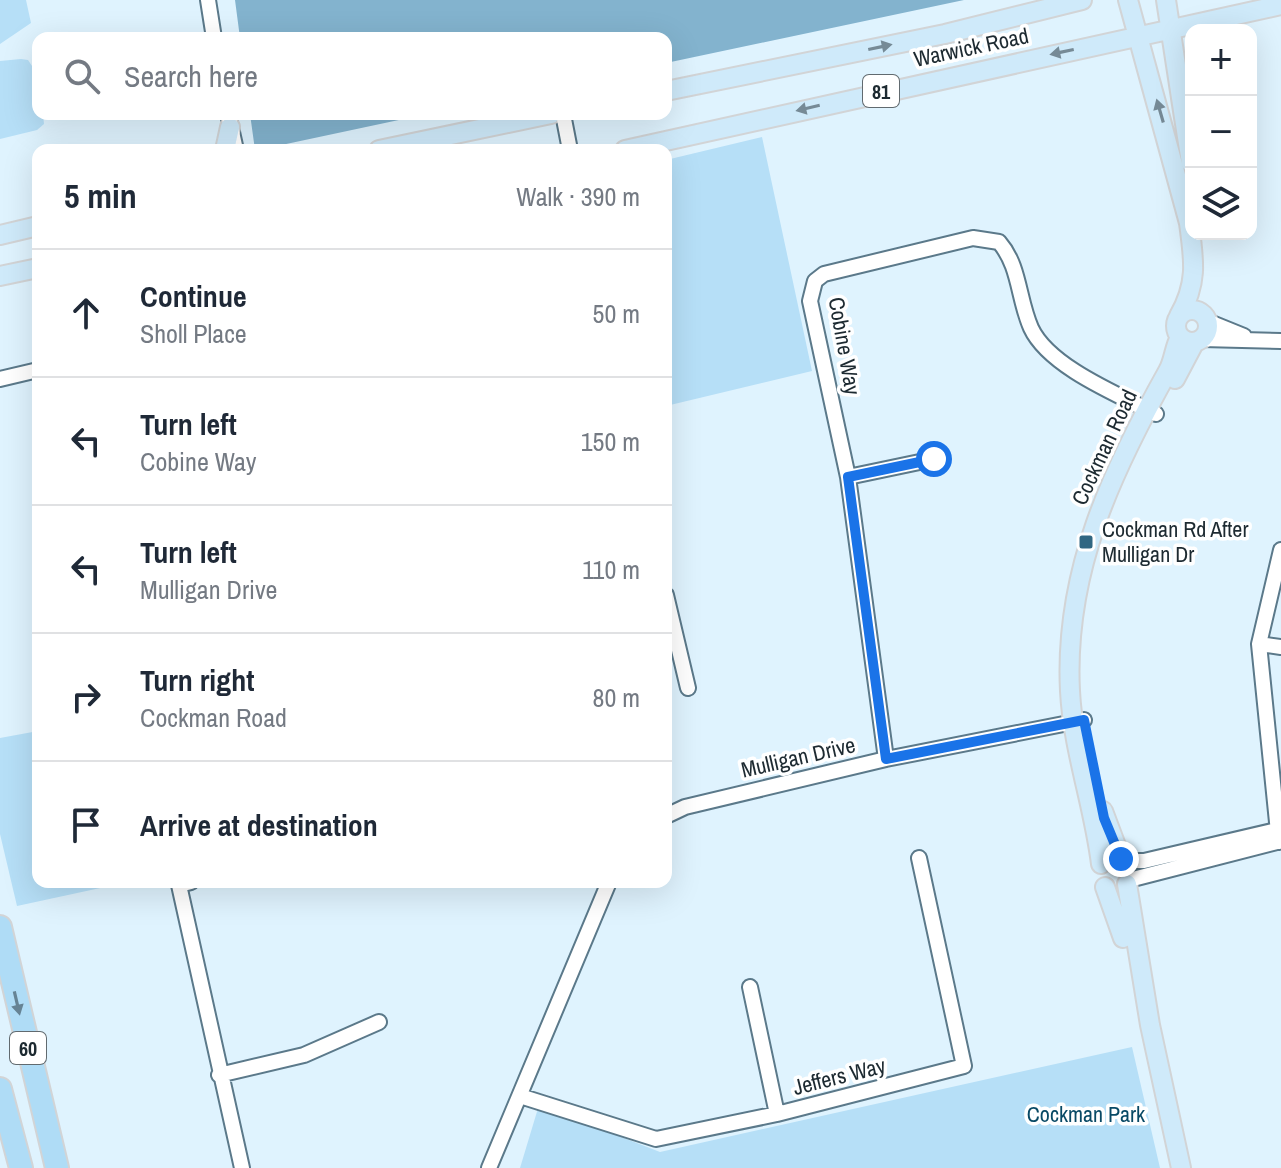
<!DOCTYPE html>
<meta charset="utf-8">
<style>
body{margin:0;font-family:"Archivo Narrow",sans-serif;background:#f2f2f3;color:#1f2937}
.controls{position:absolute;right:24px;top:24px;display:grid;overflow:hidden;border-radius:16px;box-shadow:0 8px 32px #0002}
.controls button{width:72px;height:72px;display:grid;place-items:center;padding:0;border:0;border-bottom:2px solid #e0e1e3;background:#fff;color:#1f2937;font:40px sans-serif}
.stop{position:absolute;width:24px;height:24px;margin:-18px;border:6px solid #1a73e8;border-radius:50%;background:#fff}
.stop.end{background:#1a73e8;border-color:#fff;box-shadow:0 2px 8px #0008}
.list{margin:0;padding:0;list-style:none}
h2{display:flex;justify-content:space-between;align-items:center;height:104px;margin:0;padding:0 32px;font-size:34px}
h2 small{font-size:26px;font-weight:400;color:#747a83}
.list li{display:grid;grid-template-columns:52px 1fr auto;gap:24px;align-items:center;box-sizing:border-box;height:128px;padding:0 32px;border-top:2px solid #e0e1e3}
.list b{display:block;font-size:30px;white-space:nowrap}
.list p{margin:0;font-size:26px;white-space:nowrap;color:#747a83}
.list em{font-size:26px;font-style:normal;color:#747a83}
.icon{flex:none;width:44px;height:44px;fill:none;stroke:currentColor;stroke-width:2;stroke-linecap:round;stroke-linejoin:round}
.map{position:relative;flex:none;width:1281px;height:1168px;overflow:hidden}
.search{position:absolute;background:#fff;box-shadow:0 8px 32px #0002;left:32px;top:32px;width:640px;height:88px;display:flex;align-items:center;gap:20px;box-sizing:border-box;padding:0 28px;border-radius:16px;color:#747a83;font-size:30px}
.panel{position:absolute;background:#fff;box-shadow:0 8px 32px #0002;left:32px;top:144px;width:640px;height:744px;border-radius:16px}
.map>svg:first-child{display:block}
.green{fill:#b6dff7}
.forest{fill:#83b3ce}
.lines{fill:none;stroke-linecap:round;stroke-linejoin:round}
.minor-casing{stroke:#5b798a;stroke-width:18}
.major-casing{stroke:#d2d4d6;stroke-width:22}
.highway-casing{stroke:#d2d4d6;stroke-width:26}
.minor{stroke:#fff;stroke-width:14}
.major{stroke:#cfeafa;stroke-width:18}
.highway{stroke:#afdcf6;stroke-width:22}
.oneway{fill:#768a96}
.oneway2{fill:#668394}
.route{stroke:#1a73e8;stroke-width:10}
.poi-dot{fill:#316782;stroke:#fff;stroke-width:3}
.labels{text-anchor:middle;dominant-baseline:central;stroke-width:7;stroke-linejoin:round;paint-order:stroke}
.shield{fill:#fff;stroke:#616a6f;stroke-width:2}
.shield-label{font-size:20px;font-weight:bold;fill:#1d2a31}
.street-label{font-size:22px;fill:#1d2a31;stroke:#fff}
.poi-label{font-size:22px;fill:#1d2a31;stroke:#fff;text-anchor:start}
.park-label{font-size:22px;fill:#084965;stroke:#fff}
</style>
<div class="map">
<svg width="1281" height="1168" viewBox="0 0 1281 1168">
<rect width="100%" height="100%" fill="#dff3fe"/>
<!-- green -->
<path class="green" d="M0 0H26L31 23 0 44Z
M21 59 28 60 32 66 38 114H43L44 124 37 130 0 139V61Z
M762 137 812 371 666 406V160Z
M38 731V882H128L17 906 0 834V738Z
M1132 1047 1160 1168H520L539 1105 660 1152Z"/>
<!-- forest -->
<path class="forest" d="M235 0H964L666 63V38H240Z
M250 114H427L258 150H255Z"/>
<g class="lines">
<!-- minor casing -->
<g class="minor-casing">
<path id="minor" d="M208 0 214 38
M228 114 236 150
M563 114 570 150
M1207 321 1244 336
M1202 339 1281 341
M0 379 38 370
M848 477 934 459
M666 595 688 688
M1259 644 1281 647
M886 759 848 477 810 301 815 281 824 274 973 238 999 242C1020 266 1018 299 1031 328 1049 367 1119 395 1156 414
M666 816 685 807 886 759 1084 720
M1279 842 1259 644 1281 550
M1125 861H1144L1281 829
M1129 880 1281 841
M191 882 179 885 242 1168
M750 987 777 1114
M219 1075 304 1055 379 1022
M520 1096 656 1139 777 1114 964 1066 919 858
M489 1168 609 882"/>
</g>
<!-- major casing -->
<g class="major-casing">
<path id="major" d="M1128 0 1189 223C1194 260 1198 283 1179 316
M1166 0 1191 163
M666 91 945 34 1082 0
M225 150 230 127
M379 150 551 114
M625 150 1281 5
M0 235 38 226
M0 276 38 268
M1176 326a16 16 0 1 1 32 0a16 16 0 1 1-32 0Z
M1175 379 1194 343
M1103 811 1121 859
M1101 864C1094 806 1073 750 1070 691 1064 572 1111 473 1168 371 1174 361 1174 348 1180 337
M1127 884 1150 1025 1181 1168
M1105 887 1123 938"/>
</g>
<!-- highway casing -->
<g class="highway-casing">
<path id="highway" d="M0 927 57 1168
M0 1089 21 1168"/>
</g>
<!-- minor -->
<use href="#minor" class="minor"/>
<!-- major -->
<use href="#major" class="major"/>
<!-- highway -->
<use href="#highway" class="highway"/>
</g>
<!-- one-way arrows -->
<defs><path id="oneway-solid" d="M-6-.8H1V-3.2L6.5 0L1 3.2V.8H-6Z" transform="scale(2)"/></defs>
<g class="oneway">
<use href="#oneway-solid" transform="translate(880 47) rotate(-12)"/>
<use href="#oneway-solid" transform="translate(1062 52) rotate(168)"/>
<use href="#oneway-solid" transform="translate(808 108) rotate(167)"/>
<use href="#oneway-solid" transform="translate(1160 111) rotate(-106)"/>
</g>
<use class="oneway2" href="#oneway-solid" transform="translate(17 1003) rotate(77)"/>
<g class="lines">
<!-- route -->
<path class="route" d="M934 459 848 477 886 759 1084 720 1104 818 1121 859"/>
</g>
<!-- markers -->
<rect class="poi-dot" x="1078" y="534" width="16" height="16" rx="4"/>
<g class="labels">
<!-- shield labels -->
<g class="shield">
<rect x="863" y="75" width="36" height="32" rx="6"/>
<rect x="10" y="1032" width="36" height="32" rx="6"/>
</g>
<g class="shield-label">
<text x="881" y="91">81</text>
<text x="28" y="1048">60</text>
</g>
<!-- street labels -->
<g class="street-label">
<text transform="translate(971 47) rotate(-12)">Warwick Road</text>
<text transform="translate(845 346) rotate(80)">Cobine Way</text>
<text transform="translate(1104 447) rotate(-65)">Cockman Road</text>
<text transform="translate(798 757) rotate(-13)">Mulligan Drive</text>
<text transform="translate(839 1076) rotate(-14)">Jeffers Way</text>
</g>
<!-- poi labels -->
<g class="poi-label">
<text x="1102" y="529">Cockman Rd After<tspan x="1102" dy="25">Mulligan Dr</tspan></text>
</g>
<!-- park labels -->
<g class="park-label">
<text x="1086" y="1114">Cockman Park</text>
</g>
</g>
</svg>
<div class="controls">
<button>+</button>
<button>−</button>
<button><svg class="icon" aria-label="layers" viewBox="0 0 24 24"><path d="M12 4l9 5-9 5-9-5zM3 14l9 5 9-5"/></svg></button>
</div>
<div class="stop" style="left:934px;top:459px"></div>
<div class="stop end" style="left:1121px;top:859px"></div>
<div class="search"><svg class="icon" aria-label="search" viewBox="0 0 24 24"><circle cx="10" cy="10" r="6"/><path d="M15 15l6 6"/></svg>Search here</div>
<section class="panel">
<h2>5 min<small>Walk · 390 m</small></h2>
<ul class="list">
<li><svg class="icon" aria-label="ahead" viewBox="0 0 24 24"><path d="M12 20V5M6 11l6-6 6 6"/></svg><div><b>Continue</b><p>Sholl Place</p></div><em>50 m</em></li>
<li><svg class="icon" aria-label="left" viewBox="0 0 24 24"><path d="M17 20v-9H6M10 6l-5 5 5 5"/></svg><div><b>Turn left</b><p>Cobine Way</p></div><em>150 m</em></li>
<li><svg class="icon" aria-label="left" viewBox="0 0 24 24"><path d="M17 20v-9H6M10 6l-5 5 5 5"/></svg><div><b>Turn left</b><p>Mulligan Drive</p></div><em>110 m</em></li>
<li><svg class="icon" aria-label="right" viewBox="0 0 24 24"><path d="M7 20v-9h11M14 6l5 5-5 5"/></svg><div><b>Turn right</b><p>Cockman Road</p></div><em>80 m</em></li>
<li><svg class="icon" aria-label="arrive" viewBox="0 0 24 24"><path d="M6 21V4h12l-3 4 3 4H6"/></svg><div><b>Arrive at destination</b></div></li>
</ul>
</section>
</div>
